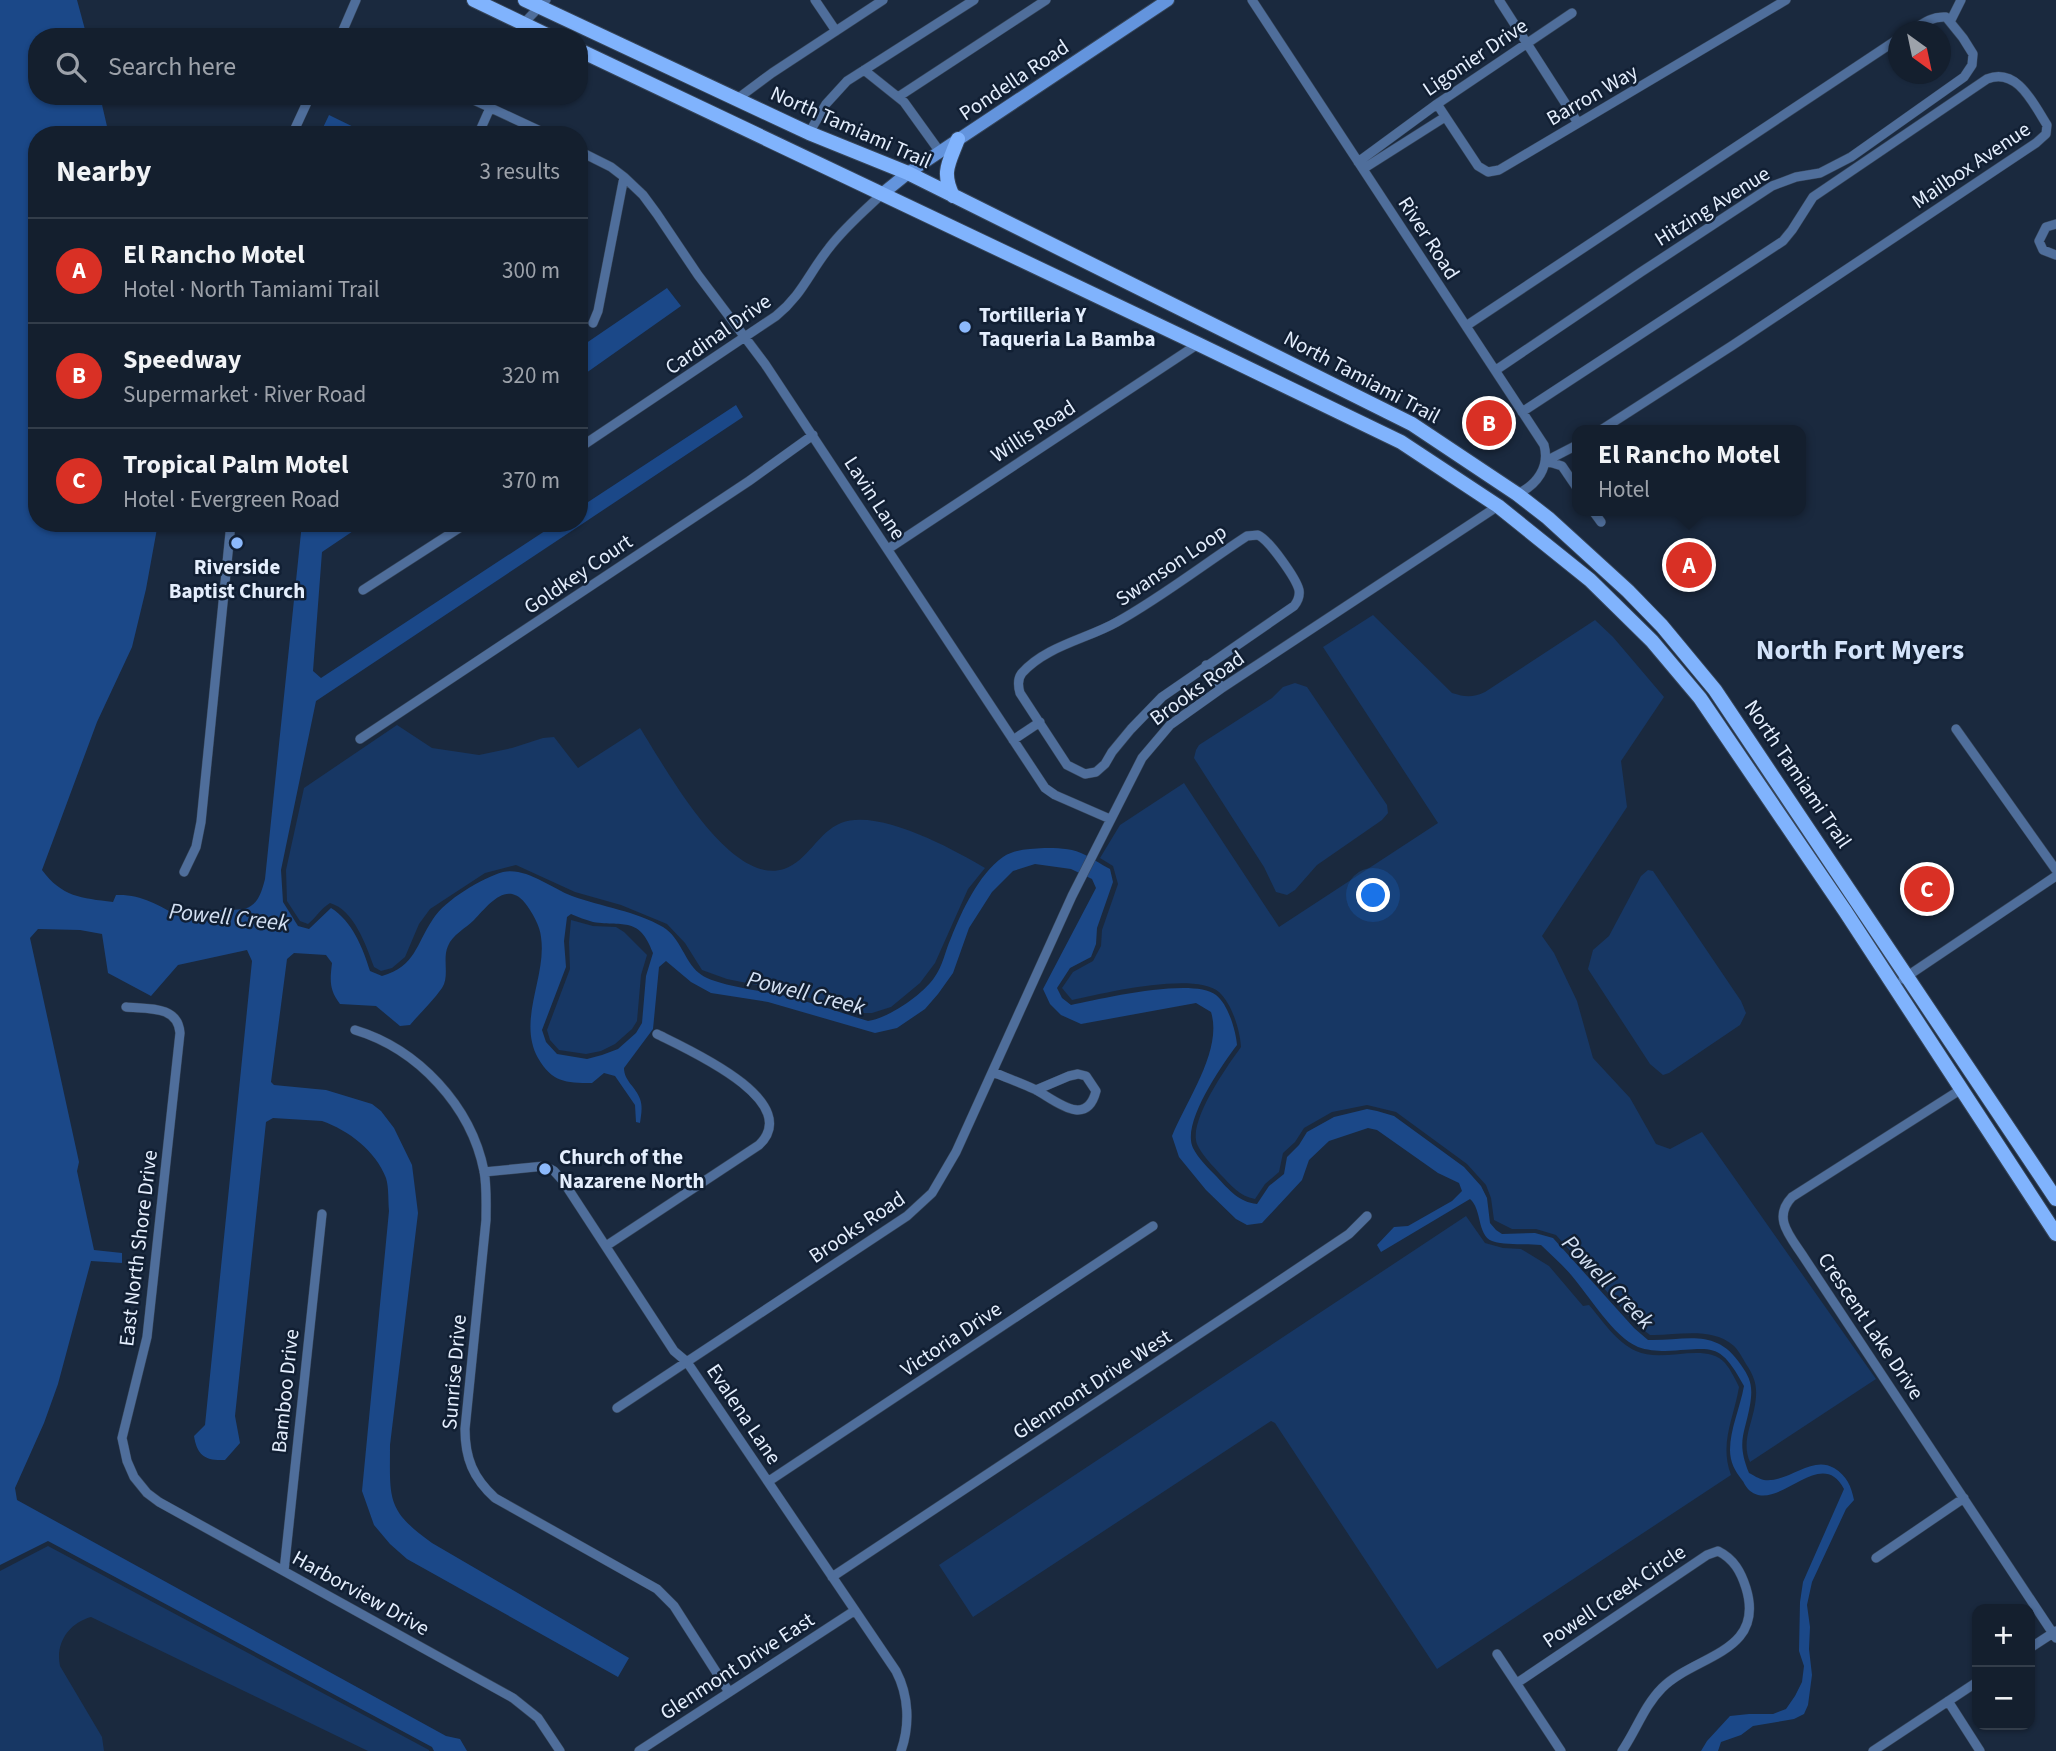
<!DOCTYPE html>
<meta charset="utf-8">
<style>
body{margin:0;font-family:"Source Sans 3",sans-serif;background:#1d2736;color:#f1f3f6}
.controls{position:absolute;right:21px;bottom:21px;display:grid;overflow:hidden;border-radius:14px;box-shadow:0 2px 5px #0004}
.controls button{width:63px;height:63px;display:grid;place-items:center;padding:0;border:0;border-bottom:2px solid #333d4a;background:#141f2e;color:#f1f3f6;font:35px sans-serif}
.compass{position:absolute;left:1888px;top:21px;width:63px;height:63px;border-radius:50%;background:#141f2e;box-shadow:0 2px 5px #0004;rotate:147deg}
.you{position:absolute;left:1374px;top:896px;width:24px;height:24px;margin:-18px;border:5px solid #fff;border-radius:50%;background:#1a73e8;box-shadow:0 0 0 10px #1a73e833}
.badge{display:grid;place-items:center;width:46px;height:46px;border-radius:50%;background:#d93025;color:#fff;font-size:23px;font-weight:700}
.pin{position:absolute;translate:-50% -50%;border:4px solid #fff;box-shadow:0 2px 7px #0006}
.popup{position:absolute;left:1572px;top:425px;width:234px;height:91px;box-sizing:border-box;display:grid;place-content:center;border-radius:14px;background:#141f2e;filter:drop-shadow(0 2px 5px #0005);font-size:23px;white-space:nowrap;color:#9da2aa}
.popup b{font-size:26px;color:#f1f3f6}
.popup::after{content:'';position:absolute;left:50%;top:100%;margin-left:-14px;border:14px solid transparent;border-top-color:#141f2e}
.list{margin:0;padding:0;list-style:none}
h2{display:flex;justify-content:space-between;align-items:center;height:91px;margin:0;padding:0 28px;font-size:30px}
h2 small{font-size:23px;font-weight:400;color:#9da2aa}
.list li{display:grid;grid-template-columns:46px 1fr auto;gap:21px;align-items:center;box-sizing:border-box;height:105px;padding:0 28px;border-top:2px solid #333d4a}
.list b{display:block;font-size:26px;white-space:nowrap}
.list p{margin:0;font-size:23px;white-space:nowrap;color:#9da2aa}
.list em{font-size:23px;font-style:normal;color:#9da2aa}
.icon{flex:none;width:38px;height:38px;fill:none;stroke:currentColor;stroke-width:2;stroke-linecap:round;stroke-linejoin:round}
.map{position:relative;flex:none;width:2056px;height:1751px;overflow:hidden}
.search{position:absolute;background:#141f2e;box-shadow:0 2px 5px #0004;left:28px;top:28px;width:560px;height:77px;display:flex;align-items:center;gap:18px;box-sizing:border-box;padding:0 24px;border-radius:28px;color:#9da2aa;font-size:26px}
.panel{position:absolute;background:#141f2e;box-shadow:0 2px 5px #0004;left:28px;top:126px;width:560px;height:406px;border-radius:28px}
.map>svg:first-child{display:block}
.green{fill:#173764}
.water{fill:#1b4888;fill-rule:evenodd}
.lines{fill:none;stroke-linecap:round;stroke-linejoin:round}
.street-casing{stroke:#364559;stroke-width:10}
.secondary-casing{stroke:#364559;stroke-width:14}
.primary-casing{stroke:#364559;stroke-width:16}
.street{stroke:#4f6e9b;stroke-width:9}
.secondary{stroke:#6394dd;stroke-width:12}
.primary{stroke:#80b3fd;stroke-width:14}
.poi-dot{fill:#8cb9fc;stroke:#111f33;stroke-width:2.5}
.labels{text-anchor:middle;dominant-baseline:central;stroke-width:5;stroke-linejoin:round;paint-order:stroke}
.street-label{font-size:21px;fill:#e4eefd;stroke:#111f33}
.poi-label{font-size:21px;font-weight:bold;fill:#e4eefd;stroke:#111f33;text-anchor:start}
.water-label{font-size:23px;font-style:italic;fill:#d4e1f4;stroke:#111f33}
.district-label{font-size:28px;font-weight:bold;fill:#d3e3fa;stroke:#111f33}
</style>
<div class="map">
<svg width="2056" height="1751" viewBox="0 0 2056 1751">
<rect width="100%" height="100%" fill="#1a293e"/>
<!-- green -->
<path class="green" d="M1373 615 1452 693C1465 697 1472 698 1485 692L1595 620 1613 637 1664 697 1621 761 1627 807 1542 936 1554 953 1577 1001 1593 1058 1630 1098 1656 1144 1670 1149 1702 1132 1876 1379 1750 1462C1742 1444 1750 1428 1754 1410 1758 1391 1757 1380 1746 1364 1743 1359 1739 1351 1734 1346 1711 1326 1676 1336 1650 1335L1637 1325 1556 1235 1536 1229H1512L1494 1220 1491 1198 1486 1185 1467 1164 1396 1112 1367 1105 1332 1112 1304 1128 1295 1142 1283 1153 1279 1172 1265 1184 1255 1199C1239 1196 1231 1185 1220 1174 1213 1166 1201 1154 1197 1144 1188 1121 1228 1065 1241 1047 1240 1030 1232 1004 1219 992 1195 971 1103 993 1072 1000L1062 988 1073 972 1093 961 1101 946 1102 930 1118 884 1113 866 1100 858 1120 825 1184 783 1279 927 1438 823 1323 647Z
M1295 683 1307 687 1387 805 1388 813 1382 820 1317 865 1295 890 1287 895 1276 892 1264 867 1194 758 1196 750 1199 745 1272 698 1283 687Z
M397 725 432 748 479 755 512 748 543 738 554 737 578 768 640 728C664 765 729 887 784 869 808 861 818 832 841 823 878 808 953 849 985 868L968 889 935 963 920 983 891 1007 872 1013H859L787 991 727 979 702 970 685 943 667 924 621 905 575 892 516 865 485 873 430 909 419 924 405 957 392 968 381 971 374 967C366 945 354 910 330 903 320 909 316 918 308 924L300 921 287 901 286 870 304 788Z
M1648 870 1653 871 1741 1001 1746 1013 1740 1025 1669 1073 1663 1075 1650 1064 1588 969 1593 950 1609 936 1641 876Z
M571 920 593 926 616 927 624 932 647 955 641 975 637 1021 632 1029 615 1044 601 1051 586 1054 559 1050 550 1040 547 1030 570 969 569 942Z
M1466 1216 1485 1243 1503 1248 1521 1249 1549 1266 1583 1306 1589 1305C1603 1321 1616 1342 1636 1351 1663 1364 1705 1341 1725 1363 1731 1370 1735 1379 1739 1387 1734 1418 1719 1443 1731 1475L1437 1669 1275 1423 1271 1421 973 1617 939 1565Z
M48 1546 429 1750V1751H368L91 1617C69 1623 55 1643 60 1666L102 1737 104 1751H0V1571Z"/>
<!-- water -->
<path class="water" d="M0 0H77L87 37H37V96H100L109 135H37V523H158L146 589 132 647 97 722 42 870C62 897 81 898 113 902L116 895C141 894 158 905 180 917 190 914 201 910 212 910 244 909 256 916 265 879L302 523H365L322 552 313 671 321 678 557 523H579V508L736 405 743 417 316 701 281 870 283 902 298 926 309 929 331 908C352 921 363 948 370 971L382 976C416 966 416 944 433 919 445 900 482 878 503 872 526 867 551 888 572 896 602 907 636 911 663 927 681 938 684 961 699 973 714 986 765 991 786 996 814 1003 841 1013 868 1021 889 1018 922 995 934 978 943 966 945 951 951 938 962 911 978 875 1003 857 1015 849 1030 849 1044 848 1057 848 1069 848 1081 853 1091 857 1100 864 1110 869L1113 882 1097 928 1096 944 1091 957 1070 968 1057 988 1062 998 1071 1005C1101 999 1192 977 1216 995 1228 1004 1236 1031 1237 1045 1222 1065 1181 1123 1193 1148 1198 1158 1209 1169 1217 1177 1229 1190 1239 1202 1257 1204L1269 1186 1284 1174 1287 1157 1299 1145 1307 1132 1334 1117 1367 1109 1377 1111 1394 1116 1464 1167 1481 1186 1487 1198 1490 1223 1496 1230 1502 1234 1535 1233 1553 1238 1634 1328 1648 1340C1686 1341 1716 1327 1741 1365 1751 1379 1753 1387 1750 1405 1745 1434 1736 1441 1749 1473 1753 1475 1759 1479 1764 1480 1789 1483 1811 1455 1834 1468 1847 1476 1851 1486 1854 1500L1846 1509 1812 1582 1807 1605 1810 1627 1809 1649 1812 1675 1808 1705 1804 1714 1794 1719 1753 1726 1741 1735 1721 1742 1718 1751H1701L1707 1741 1730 1716 1749 1714H1773L1786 1709 1795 1696 1802 1682 1804 1666 1799 1651 1800 1602 1803 1582 1844 1489C1820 1443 1776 1517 1748 1489 1745 1486 1744 1482 1742 1480 1735 1471 1730 1462 1730 1450 1730 1429 1740 1408 1744 1386 1719 1340 1713 1349 1665 1351 1657 1351 1646 1350 1638 1347 1613 1336 1590 1297 1572 1276 1563 1265 1551 1255 1541 1245 1525 1243 1507 1246 1492 1241 1477 1235 1482 1209 1470 1199L1381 1252 1377 1245 1394 1227 1408 1226 1452 1201 1462 1191 1459 1183 1438 1173 1377 1130 1368 1128 1329 1141 1309 1160 1302 1180 1262 1223 1247 1225 1236 1219 1206 1190 1179 1157 1172 1136C1186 1101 1223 1050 1211 1012L1196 1003 1081 1024 1061 1015 1050 1004 1043 989 1096 888 1092 879 1071 869 1035 864 1013 871 992 892 969 928 953 973 938 994 925 1009 897 1028 875 1033 768 1002 711 993 691 982 666 961 659 967 653 1029 624 1068C624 1081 636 1087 640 1099 643 1107 641 1115 640 1123L636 1122 635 1105 615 1076 604 1073 592 1083C565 1083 552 1082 538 1058 517 1020 547 977 541 937 540 926 532 912 525 903 506 880 488 906 474 920 466 928 452 935 448 946 442 959 450 976 442 988 433 1001 420 1013 410 1025L400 1026 376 1006 340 1004C329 990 330 980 332 963L326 955 294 953 287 959 271 1082 274 1085 326 1090 372 1104 381 1111 394 1128 412 1165 418 1213 390 1445C390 1499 386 1510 432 1543L629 1658 618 1677 407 1559 390 1544 374 1525 362 1491 389 1211C388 1200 389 1188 386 1178 376 1151 348 1130 322 1121L273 1118 266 1122 235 1416 240 1443 225 1460C206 1461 197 1456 194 1436L205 1425 252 961 247 950 178 965 151 996 108 973 102 934 80 930 38 929 30 938 79 1162 77 1171 94 1250 122 1253V1263L91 1261 58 1384 44 1423 15 1488 17 1500 446 1736 460 1739 467 1751H434L432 1747 48 1541 0 1565ZM571 914C578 917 586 920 593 922 625 927 639 916 653 953L646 976 642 1023 636 1033 618 1049 602 1055 587 1059 557 1054 546 1042 542 1030 566 967 564 941 567 917Z
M329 115 370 135 320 134Z
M667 288 681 306 579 378V348Z"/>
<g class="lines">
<!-- street casing -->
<g class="street-casing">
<path id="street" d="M815 0 836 31
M1252 0 1544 445C1550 467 1537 485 1517 494
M1499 0 1578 123
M1951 20 1961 0
M524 23 546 0
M340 37 356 0
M864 70 904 102 940 152
M465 96 549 135
M898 97 1046 0
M737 99 772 73 883 0
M1437 104 1478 166 1488 172 1499 170 1786 0
M809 133 826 104 847 81 974 0
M292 135 310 96
M478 135 490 108
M579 151 611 167 624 177 643 195 657 214 698 275 765 364 1045 788 1055 795 1110 819
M1358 162 1437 104 1572 13
M1363 169 1445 117
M2056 224 2046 227 2039 241 2043 250 2056 255
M593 323 598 311 624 177
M1466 326 1898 39
M1496 370 1641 272 1772 186 1796 177 1820 173 1851 157 1964 77 1972 65 1973 54 1963 38 1946 17C1931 16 1922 24 1910 32
M1522 412 1783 241 1792 230 1813 197 1987 79C2017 67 2033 103 2047 125L2046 134 2036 143 1733 345 1601 430
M579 448 776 316C802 295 809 273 829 248 844 228 864 211 882 194
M1546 461 1562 466 1577 488
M1546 461 1577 445
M1593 511 1601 522
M1258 535C1269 540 1296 578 1299 590 1300 596 1298 601 1294 606L1162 697 1131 729 1112 752 1105 764 1096 772 1085 774 1067 765 1020 693C1018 686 1017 679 1022 673 1046 646 1087 639 1117 622 1162 597 1204 564 1247 536Z
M888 549 1198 344
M363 590 467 523
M1206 665 1222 688
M1956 729 2056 870
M360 739 749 481 813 435
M1013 740 1040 722
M184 872 196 847 201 822 231 523
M1903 979 2056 876
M126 1007C147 1009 178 1005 180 1033L147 1337 122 1438 127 1461 134 1477 147 1493 159 1502 513 1698 538 1718 560 1751
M355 1030C418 1049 471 1106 484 1171 487 1187 486 1204 486 1220L465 1429C465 1458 473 1478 495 1498L657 1589 674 1606 729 1692
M993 1072C1007 1078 1021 1083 1034 1089 1053 1098 1086 1130 1096 1091L1086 1076 1078 1074 1069 1076 1036 1090
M1960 1090 1792 1197C1771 1219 1792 1238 1805 1259L2056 1638
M484 1172 545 1166 554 1171 563 1181 674 1351 687 1362 896 1671C909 1696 910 1725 901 1751
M606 1246 759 1145C805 1101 687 1049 657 1034
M617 1408 907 1216 932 1193 956 1152 1072 896 1142 758 1170 725 1222 688 1498 506
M769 1481 1153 1226
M1876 1558 1964 1498
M284 1571 322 1214
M832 1577 1261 1293 1349 1234 1367 1216
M2030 1648 2056 1631
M1497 1654 1561 1751
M1517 1683 1707 1555 1718 1551C1734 1559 1741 1572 1746 1588 1766 1653 1695 1655 1662 1688 1644 1706 1636 1731 1622 1751
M1948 1701 1980 1751
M639 1751 854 1611
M1873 1751 1977 1682"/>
</g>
<!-- secondary casing -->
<g class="secondary-casing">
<path id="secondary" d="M882 194 908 173 1168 0"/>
</g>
<!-- primary casing -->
<g class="primary-casing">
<path id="primary" d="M474 0 551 37
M525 0 809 133 908 173 1412 424 1517 494 1548 518 1628 591 1662 626 1715 690 2056 1199
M579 50 1198 344 1401 442 1498 506 1590 580 1652 641 1700 698 1845 911 2056 1234
M953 196C941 172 949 163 958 139"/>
</g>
<!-- street -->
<use href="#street" class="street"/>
<!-- secondary -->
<use href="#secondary" class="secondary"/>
<!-- primary -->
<use href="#primary" class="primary"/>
</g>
<!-- markers -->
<g class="poi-dot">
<circle cx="965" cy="327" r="7"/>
<circle cx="237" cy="543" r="7"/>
<circle cx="545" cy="1169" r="7"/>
</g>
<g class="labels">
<!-- street labels -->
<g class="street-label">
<text transform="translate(1475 57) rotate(-34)">Ligonier Drive</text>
<text transform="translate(1014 80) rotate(-34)">Pondella Road</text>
<text transform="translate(1592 95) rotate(-30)">Barron Way</text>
<text transform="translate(851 127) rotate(24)">North Tamiami Trail</text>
<text transform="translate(1971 165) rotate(-34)">Mailbox Avenue</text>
<text transform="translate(1712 206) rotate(-32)">Hitzing Avenue</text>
<text transform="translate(1429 238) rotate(57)">River Road</text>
<text transform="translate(718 334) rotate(-35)">Cardinal Drive</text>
<text transform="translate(1362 377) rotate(28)">North Tamiami Trail</text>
<text transform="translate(1033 431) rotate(-33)">Willis Road</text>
<text transform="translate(875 498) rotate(57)">Lavin Lane</text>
<text transform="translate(1171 565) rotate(-34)">Swanson Loop</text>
<text transform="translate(578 574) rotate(-34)">Goldkey Court</text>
<text transform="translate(1197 688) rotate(-36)">Brooks Road</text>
<text transform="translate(1798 774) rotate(56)">North Tamiami Trail</text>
<text transform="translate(857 1227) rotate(-34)">Brooks Road</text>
<text transform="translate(138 1248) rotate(-83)">East North Shore Drive</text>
<text transform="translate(1871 1326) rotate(56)">Crescent Lake Drive</text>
<text transform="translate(951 1339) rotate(-34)">Victoria Drive</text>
<text transform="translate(454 1372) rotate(-85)">Sunrise Drive</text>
<text transform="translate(1092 1384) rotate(-33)">Glenmont Drive West</text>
<text transform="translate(285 1391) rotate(-84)">Bamboo Drive</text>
<text transform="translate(744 1414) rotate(56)">Evalena Lane</text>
<text transform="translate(361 1593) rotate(29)">Harborview Drive</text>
<text transform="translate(1614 1596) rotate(-34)">Powell Creek Circle</text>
<text transform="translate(737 1666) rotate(-33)">Glenmont Drive East</text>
</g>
<!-- poi labels -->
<g class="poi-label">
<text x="979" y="315">Tortilleria Y<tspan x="979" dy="24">Taqueria La Bamba</tspan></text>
<text x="237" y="567" text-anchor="middle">Riverside<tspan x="237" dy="24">Baptist Church</tspan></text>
<text x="559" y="1157">Church of the<tspan x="559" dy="24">Nazarene North</tspan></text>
</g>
<!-- water labels -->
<g class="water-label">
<text transform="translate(229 917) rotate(6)">Powell Creek</text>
<text transform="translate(806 993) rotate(14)">Powell Creek</text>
<text transform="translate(1608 1282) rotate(46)">Powell Creek</text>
</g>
<!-- district labels -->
<g class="district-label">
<text x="1860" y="650">North Fort Myers</text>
</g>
</g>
</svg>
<div class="controls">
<button>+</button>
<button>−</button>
</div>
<svg class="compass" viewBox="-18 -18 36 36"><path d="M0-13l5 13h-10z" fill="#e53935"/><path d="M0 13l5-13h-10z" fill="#9da2aa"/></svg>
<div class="you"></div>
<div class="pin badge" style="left:1689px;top:565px">A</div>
<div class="popup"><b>El Rancho Motel</b>Hotel</div>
<div class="pin badge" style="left:1489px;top:423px">B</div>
<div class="pin badge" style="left:1927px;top:889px">C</div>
<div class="search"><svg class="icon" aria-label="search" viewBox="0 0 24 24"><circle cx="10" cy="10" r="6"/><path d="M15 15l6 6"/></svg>Search here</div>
<section class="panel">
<h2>Nearby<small>3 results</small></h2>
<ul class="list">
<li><span class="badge">A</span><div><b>El Rancho Motel</b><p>Hotel · North Tamiami Trail</p></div><em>300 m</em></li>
<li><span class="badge">B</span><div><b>Speedway</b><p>Supermarket · River Road</p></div><em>320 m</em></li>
<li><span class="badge">C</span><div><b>Tropical Palm Motel</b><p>Hotel · Evergreen Road</p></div><em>370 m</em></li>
</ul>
</section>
</div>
